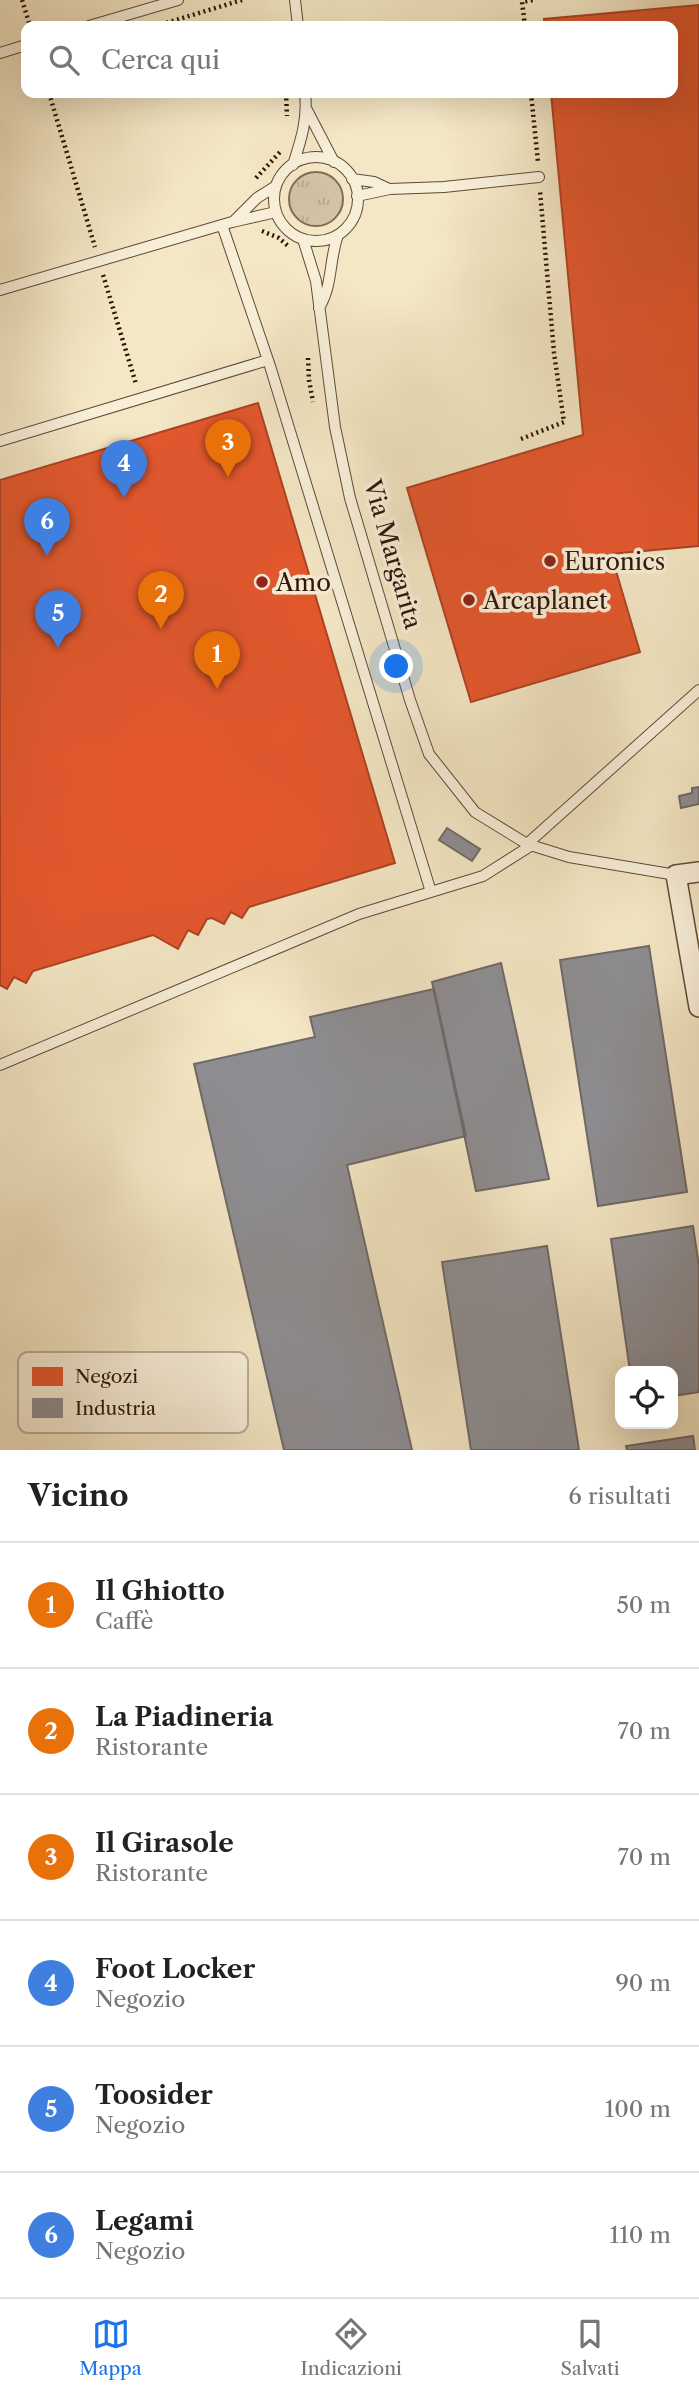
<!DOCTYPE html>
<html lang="it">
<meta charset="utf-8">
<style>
body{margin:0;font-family:"Libre Caslon Text",serif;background:#f2f2f2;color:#222}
.controls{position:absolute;right:21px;bottom:21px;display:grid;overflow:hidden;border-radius:14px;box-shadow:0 7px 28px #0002}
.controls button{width:63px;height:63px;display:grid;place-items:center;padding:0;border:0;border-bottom:2px solid #e0e0e0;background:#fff;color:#222;font:35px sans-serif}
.you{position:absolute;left:397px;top:667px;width:24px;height:24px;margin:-18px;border:5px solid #fff;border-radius:50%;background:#1a73e8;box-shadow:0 0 0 10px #1a73e833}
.badge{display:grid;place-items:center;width:46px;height:46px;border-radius:50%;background:#1a73e8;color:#fff;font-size:23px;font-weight:700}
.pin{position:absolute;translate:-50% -58px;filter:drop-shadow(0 2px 4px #0008)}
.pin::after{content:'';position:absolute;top:37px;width:24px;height:21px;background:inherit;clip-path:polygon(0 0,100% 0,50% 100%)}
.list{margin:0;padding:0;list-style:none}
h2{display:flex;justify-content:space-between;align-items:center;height:91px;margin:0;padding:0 28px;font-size:30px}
h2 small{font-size:23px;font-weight:400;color:#767676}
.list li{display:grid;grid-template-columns:46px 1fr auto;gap:21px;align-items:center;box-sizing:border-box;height:126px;padding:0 28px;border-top:2px solid #e0e0e0}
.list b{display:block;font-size:26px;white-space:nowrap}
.list p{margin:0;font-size:23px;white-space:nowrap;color:#767676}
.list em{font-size:23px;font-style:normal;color:#767676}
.icon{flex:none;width:38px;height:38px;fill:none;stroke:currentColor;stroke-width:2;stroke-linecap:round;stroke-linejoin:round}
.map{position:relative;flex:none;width:699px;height:1450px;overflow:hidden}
.search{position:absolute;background:#fff;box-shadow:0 7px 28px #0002;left:21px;right:21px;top:21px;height:77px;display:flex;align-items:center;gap:18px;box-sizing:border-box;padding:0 24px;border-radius:14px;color:#767676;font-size:26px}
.sheet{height:847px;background:#fff}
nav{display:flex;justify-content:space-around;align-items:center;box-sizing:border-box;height:98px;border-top:2px solid #e0e0e0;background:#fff;font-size:19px;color:#767676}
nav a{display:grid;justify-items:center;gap:4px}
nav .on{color:#1a73e8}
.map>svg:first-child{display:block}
.grass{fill:url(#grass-tufts);stroke:#806c57;stroke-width:2}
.shops{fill:#e4572e;stroke:#ad4323;stroke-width:2}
.industry{fill:#8d8d92;stroke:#706969;stroke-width:2}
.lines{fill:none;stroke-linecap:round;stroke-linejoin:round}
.service-casing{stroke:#604938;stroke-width:12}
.minor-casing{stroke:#604938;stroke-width:22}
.path{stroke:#2e1409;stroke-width:4.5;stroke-dasharray:2 3.5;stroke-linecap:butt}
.service{stroke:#f8efd9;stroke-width:10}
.minor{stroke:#f8efd9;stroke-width:19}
.poi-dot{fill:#8f2418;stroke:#f8efd9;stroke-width:2.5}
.labels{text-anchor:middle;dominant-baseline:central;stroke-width:7;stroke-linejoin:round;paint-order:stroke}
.street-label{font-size:24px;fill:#2e1409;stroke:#f8efd9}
.poi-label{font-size:24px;fill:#2e1409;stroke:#f8efd9;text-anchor:start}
.key{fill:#f8efd9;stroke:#bbad9b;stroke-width:2}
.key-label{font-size:19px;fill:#2e1409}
</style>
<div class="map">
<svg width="699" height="1450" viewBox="0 0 699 1450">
<defs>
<pattern id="grass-tufts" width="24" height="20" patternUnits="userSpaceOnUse" patternTransform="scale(1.75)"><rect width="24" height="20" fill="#d2c3a5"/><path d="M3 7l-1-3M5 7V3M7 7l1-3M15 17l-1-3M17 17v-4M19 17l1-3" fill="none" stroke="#b5a78d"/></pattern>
</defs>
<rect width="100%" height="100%" fill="#f4e7c5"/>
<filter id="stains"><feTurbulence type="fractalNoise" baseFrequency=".00286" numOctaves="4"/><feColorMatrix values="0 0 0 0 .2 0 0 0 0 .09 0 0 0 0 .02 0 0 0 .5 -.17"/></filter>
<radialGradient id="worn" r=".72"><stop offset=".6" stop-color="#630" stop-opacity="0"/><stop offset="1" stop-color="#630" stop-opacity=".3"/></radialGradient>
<!-- grass -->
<path class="grass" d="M289 199a27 27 0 1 1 54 0a27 27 0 1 1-54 0Z"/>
<!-- shops -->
<path class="shops" d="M699 5V546L611 554 640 652 471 702 407 488 583 435 551 93H673V26H545L544 19Z
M258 403 395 863 249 907 242 918 231 912 224 924 212 918 207 919 198 935 188 930 178 949 153 935 33 971 26 983 14 977 7 989 0 985V480Z"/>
<!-- industry -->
<path class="industry" d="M699 787V804L681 808 679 796 692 793V788Z
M447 828 480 849 472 861 439 840Z
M649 946 687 1192 598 1206 560 960Z
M501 963 549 1179 476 1191 432 982Z
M434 989 466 1136 347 1165 412 1450H284L194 1064 315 1037 310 1017Z
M693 1226 699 1266V1392L673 1396V1371H630L611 1239Z
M547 1246 579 1450H471L442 1262Z
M693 1436 695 1450H627L626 1446Z"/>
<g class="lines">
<!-- service casing -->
<g class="service-casing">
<path id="service" d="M295 0 298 26
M89 26 178 0
M0 53 26 45
M307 110 334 162
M274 199a42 42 0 1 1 84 0a42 42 0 1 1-84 0Z
M293 165C301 140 308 119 305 93
M352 179 374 182 389 189
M357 196 390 189 444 187 539 177
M233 222 257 198 276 186
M222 225 270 366 431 892
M303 239 316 281 335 427 350 498 410 700 429 754 475 812 527 844 569 857 676 875
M0 290 232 222 276 212
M319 308C333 285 329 260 338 235
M0 441 268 360
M527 844 699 690
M0 1065 359 914 483 876 532 845"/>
</g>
<!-- minor casing -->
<g class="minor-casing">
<path id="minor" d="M699 872 676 875 699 1007"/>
</g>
<!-- path -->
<path class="path" d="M22 0 30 26
M156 26 242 0
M525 26 522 2 533 0
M49 93 95 247
M286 93 287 116
M531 93 538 162
M256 178 281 151
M262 231 279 238 288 246
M103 275 136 384
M308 358 309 380 313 402
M521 439 564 422 554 353 540 191"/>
<!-- service -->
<use href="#service" class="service"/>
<!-- minor -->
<use href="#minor" class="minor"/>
</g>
<!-- markers -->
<g class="poi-dot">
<circle cx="550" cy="561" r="7"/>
<circle cx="262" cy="582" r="7"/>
<circle cx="469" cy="600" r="7"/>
</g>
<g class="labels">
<!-- street labels -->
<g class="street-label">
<text transform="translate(393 554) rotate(74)">Via Margarita</text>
</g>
<!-- poi labels -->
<g class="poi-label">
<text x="564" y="561">Euronics</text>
<text x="276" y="582">Amo</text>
<text x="483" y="600">Arcaplanet</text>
</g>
</g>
<!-- legend -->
<rect x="18" y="1352" width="230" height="81" rx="10" class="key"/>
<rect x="32" y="1367" width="31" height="19" fill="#e4572e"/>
<rect x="32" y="1398" width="31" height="20" fill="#8d8d92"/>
<g class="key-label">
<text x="75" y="1383">Negozi</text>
<text x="75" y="1415">Industria</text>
</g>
<rect width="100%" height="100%" filter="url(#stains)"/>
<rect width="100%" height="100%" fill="url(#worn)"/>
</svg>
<div class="controls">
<button><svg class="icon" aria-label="locate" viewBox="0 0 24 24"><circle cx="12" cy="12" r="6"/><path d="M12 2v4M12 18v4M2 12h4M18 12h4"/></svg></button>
</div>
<div class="you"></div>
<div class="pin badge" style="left:217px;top:689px;background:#e8710a">1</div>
<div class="pin badge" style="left:161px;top:629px;background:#e8710a">2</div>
<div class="pin badge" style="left:228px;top:477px;background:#e8710a">3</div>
<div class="pin badge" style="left:124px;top:498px;background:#3f7fe0">4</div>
<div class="pin badge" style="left:58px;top:648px;background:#3f7fe0">5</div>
<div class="pin badge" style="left:47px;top:556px;background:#3f7fe0">6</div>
<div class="search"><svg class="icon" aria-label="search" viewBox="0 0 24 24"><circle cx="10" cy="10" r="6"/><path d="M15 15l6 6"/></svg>Cerca qui</div>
</div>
<section class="sheet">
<h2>Vicino<small>6 risultati</small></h2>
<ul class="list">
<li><span class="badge" style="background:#e8710a">1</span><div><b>Il Ghiotto</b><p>Caffè</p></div><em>50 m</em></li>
<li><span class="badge" style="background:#e8710a">2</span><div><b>La Piadineria</b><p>Ristorante</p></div><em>70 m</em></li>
<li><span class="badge" style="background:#e8710a">3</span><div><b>Il Girasole</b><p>Ristorante</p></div><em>70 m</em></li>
<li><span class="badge" style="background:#3f7fe0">4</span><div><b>Foot Locker</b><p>Negozio</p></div><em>90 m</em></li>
<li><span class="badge" style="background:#3f7fe0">5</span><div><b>Toosider</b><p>Negozio</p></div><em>100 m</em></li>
<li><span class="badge" style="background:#3f7fe0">6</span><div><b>Legami</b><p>Negozio</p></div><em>110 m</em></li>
</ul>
</section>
<nav>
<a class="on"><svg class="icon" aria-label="map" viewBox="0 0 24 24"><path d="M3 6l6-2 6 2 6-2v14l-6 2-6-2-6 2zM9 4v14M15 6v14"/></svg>Mappa</a>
<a><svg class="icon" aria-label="directions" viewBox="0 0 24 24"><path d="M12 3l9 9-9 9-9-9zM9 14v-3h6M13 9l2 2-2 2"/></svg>Indicazioni</a>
<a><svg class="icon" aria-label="saved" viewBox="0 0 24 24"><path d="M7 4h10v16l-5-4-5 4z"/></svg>Salvati</a>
</nav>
